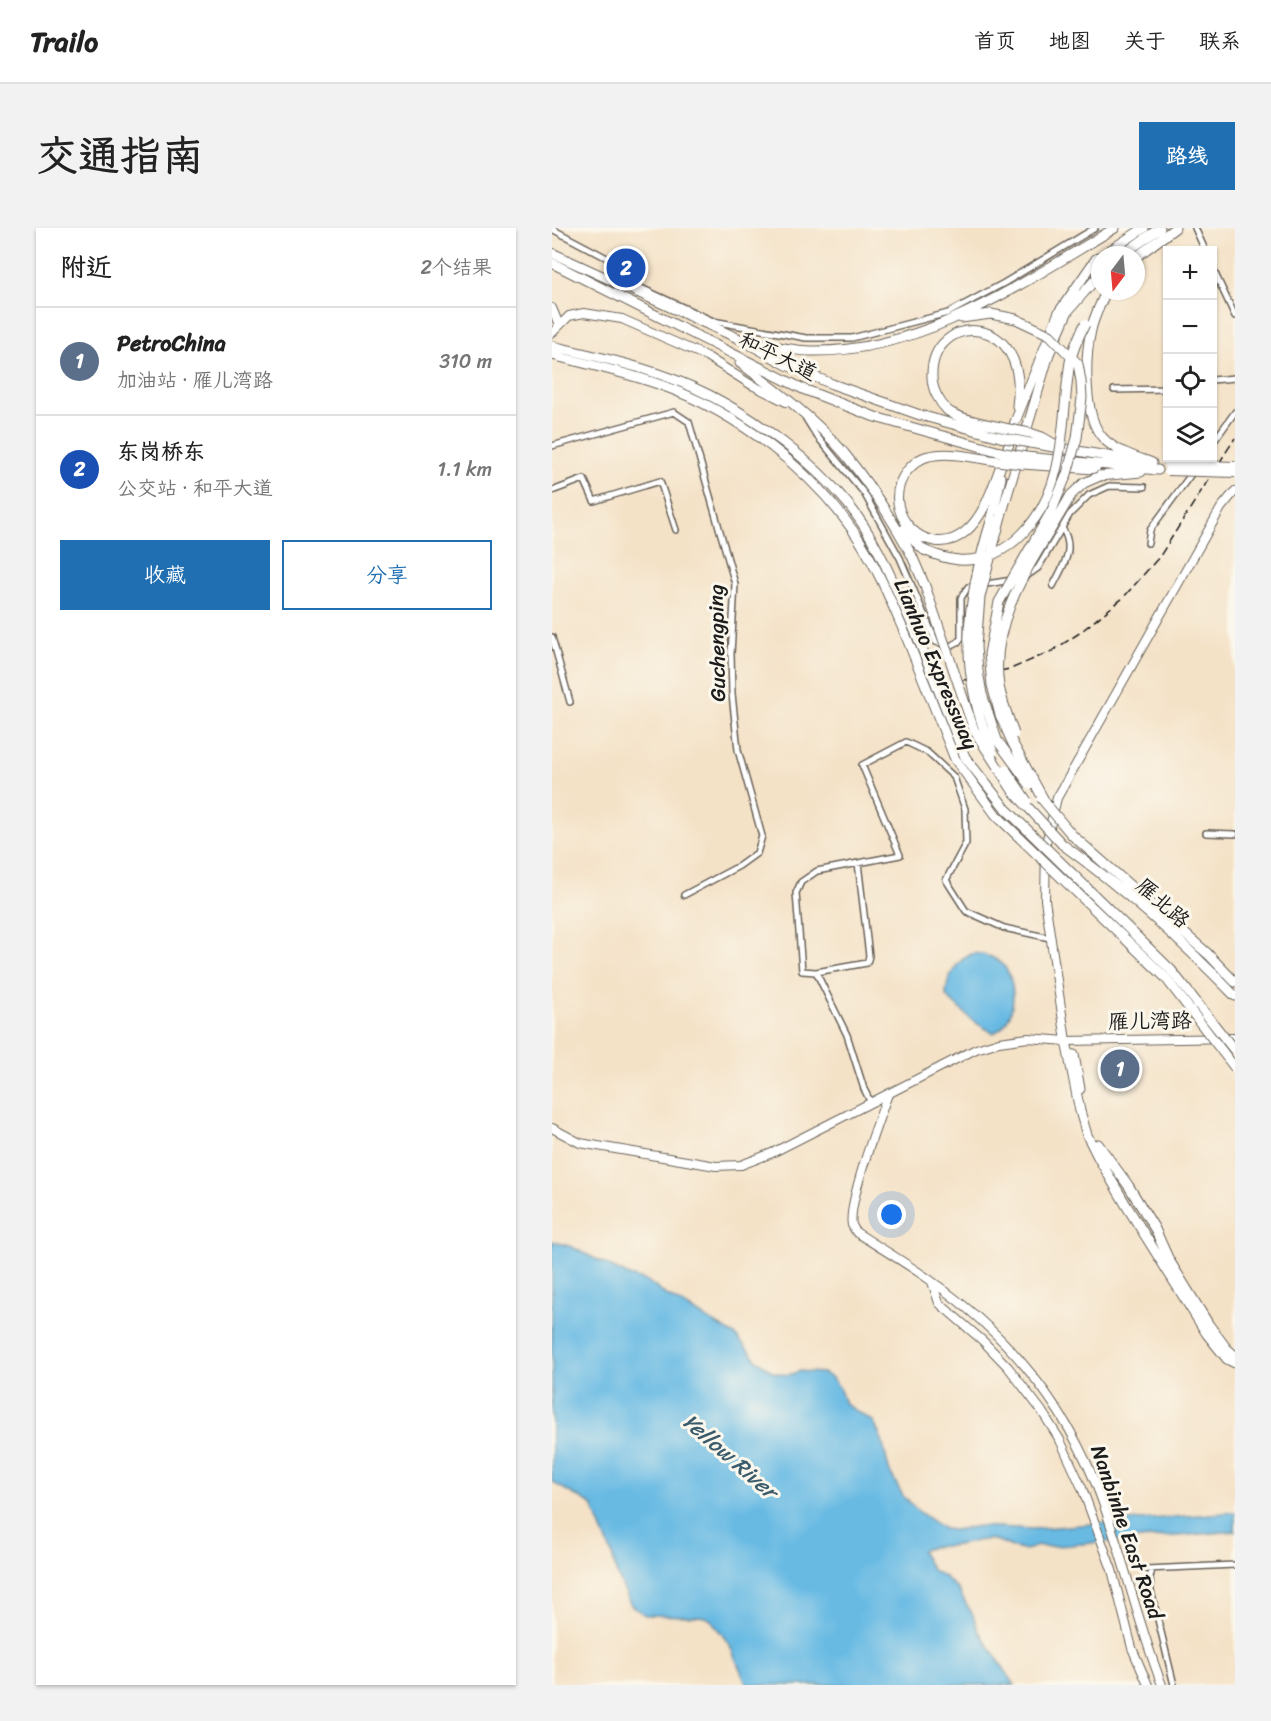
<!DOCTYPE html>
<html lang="zh">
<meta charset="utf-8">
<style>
body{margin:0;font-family:Sriracha,"LXGW WenKai TC",sans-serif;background:#f2f2f2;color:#222}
.controls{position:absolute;right:18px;top:18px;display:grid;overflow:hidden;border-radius:0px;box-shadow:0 2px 4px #0004}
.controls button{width:54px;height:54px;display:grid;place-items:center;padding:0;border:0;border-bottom:2px solid #e0e0e0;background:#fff;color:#222;font:30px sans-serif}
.compass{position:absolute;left:539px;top:18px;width:54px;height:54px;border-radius:50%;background:#fff;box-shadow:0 2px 4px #0004;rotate:196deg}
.you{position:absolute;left:340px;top:987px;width:21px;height:21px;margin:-15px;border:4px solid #fff;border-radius:50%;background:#1a73e8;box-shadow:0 0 0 9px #1a73e833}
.badge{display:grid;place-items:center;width:39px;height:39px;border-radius:50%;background:#1f6fb2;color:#fff;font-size:20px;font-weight:700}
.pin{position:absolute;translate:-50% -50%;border:3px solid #fff;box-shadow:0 2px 6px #0006}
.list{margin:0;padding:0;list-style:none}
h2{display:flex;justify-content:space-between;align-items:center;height:78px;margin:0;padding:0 24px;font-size:26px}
h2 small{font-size:20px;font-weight:400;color:#767676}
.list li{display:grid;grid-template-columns:39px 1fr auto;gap:18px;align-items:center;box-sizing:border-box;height:108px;padding:0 24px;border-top:2px solid #e0e0e0}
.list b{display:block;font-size:22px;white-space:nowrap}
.list p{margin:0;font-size:20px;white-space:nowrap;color:#767676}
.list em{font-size:20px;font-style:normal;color:#767676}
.actions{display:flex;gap:12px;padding:18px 24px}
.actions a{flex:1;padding:14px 0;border:2px solid #1f6fb2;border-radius:0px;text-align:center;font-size:21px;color:#1f6fb2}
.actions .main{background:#1f6fb2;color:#fff}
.icon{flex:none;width:33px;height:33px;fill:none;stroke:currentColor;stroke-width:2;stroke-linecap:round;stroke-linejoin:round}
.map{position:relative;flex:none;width:683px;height:1457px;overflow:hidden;border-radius:0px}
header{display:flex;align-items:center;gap:36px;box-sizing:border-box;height:84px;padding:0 30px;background:#fff;border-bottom:2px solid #e0e0e0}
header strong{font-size:28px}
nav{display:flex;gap:33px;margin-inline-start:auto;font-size:21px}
.intro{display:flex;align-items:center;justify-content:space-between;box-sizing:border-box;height:144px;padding:0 36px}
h1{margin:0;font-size:42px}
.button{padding:15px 27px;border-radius:0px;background:#1f6fb2;color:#fff;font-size:21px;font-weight:700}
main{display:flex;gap:36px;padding:0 36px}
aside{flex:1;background:#fff;border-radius:0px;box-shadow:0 2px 4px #0004}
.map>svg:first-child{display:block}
.water{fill:#67bae3;stroke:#426b80;stroke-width:1.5}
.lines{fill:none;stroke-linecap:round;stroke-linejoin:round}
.street-casing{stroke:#686158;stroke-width:8}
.secondary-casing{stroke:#686158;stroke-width:10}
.highway-casing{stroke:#686158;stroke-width:11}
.street{stroke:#fff;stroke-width:5}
.secondary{stroke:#fff;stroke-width:8}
.highway{stroke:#fff;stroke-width:9}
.rail{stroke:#1c1c1c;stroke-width:1.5;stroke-dasharray:9 4.5;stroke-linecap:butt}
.primary-bridge-casing{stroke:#686158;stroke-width:10;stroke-linecap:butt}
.highway-bridge-casing{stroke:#686158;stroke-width:11;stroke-linecap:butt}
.primary-bridge{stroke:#fff;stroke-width:8}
.highway-bridge{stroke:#fff;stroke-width:9}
.labels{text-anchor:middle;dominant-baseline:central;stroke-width:6;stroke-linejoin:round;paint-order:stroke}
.street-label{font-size:21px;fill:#1c1c1c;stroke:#fbf7ec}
.water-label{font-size:22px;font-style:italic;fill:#3a5b6c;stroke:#fbf7ec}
</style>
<header>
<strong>Trailo</strong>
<nav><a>首页</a><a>地图</a><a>关于</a><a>联系</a></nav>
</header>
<div class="intro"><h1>交通指南</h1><a class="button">路线</a></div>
<main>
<aside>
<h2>附近<small>2个结果</small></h2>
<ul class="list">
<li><span class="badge" style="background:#5c6f8a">1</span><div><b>PetroChina</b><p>加油站 · 雁儿湾路</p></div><em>310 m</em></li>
<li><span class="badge" style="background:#1a4fb4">2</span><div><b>东岗桥东</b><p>公交站 · 和平大道</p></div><em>1.1 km</em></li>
</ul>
<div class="actions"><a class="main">收藏</a><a>分享</a></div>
</aside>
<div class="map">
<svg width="683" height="1457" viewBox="0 0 683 1457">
<rect width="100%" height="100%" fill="#fbf7ec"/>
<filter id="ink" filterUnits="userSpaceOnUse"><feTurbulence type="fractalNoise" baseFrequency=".0167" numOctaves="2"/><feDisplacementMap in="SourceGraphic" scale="12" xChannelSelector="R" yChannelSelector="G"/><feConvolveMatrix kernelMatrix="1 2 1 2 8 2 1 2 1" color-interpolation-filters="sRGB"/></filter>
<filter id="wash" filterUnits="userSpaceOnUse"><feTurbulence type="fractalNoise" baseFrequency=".008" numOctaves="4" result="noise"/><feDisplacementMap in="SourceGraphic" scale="24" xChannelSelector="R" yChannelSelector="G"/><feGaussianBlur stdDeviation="1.35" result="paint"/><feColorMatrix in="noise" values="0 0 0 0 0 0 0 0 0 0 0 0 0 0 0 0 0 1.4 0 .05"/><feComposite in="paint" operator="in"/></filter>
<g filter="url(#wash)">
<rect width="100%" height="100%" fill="#f4e2c7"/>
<!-- water -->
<path class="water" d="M422 725C431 726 441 728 449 735 467 751 465 797 441 805L421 793 394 768C394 750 405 731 422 725Z
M0 1013 20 1019 77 1048 95 1053 111 1065 183 1107 205 1132 221 1144 236 1147 249 1143 256 1144 271 1145 279 1149 287 1159 293 1176 321 1193 330 1212 337 1242 351 1268 366 1283 392 1301 401 1302 428 1298 481 1301 683 1284V1303L493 1319 485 1317C470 1329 456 1315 442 1312 428 1309 418 1316 405 1317 390 1319 383 1317 369 1323L380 1342 393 1349 406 1362 421 1387 426 1402 463 1457H195L177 1416 160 1393 154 1389 144 1388 93 1387 79 1377 64 1344 60 1326 40 1277 0 1254Z"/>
</g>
<g filter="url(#ink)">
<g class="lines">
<!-- street casing -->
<g class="street-casing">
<path id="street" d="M643 0 653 22
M0 1 55 30 60 38 61 54
M660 39 683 88
M70 54 78 55 161 93 254 110H300L396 85 452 55 543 0
M660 152 683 150
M562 162 616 161
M254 191 264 207 312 265 348 330 384 414 398 418 406 414 409 410V370L416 359 460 352
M660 216 683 184
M0 218 122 184 137 194 183 356 179 426 180 466 186 522 210 608 205 625 187 638 132 667
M0 263 32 251 42 273 108 253 124 302
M596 315 598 302 651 230
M472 350 486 340 518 286 537 267 557 258 592 259
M501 358C511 338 524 321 510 300
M0 409 18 474
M654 605 683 606
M264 744 315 735 317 728 306 635
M319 875 312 861 295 807 264 744 250 743 244 665 249 654 265 643 348 627 310 537 354 514 375 524 402 549 413 581 414 615 394 652 414 683 452 700 498 710
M594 1341 683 1337
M600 1341 598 1350 599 1363 622 1457"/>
</g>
<!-- secondary casing -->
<g class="secondary-casing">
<path id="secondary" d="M0 80 7 97
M0 105 17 88 32 85 70 91 154 128 198 156 234 174
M514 813 493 672 494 615 505 570 669 280 683 263
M336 866C327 891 295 976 300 997 301 999 304 1004 305 1005 329 1020 354 1035 378 1052 451 1103 509 1171 543 1254 570 1320 584 1391 610 1457
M0 900 28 915 164 938 189 937 220 925 424 821 447 814 476 810 514 813 683 810
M380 1054 387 1075 431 1113 456 1139 489 1182 508 1212 530 1260 560 1342 580 1420 596 1457"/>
</g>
<!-- highway casing -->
<g class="highway-casing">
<path id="highway" d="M0 25 192 113 235 137 280 156 368 187 448 209
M551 27 592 0
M570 27 608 0
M584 29 623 0
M0 35 251 161 323 189 448 224
M554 63C549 76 542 88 539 102 533 129 531 189 551 210 563 223 584 229 600 235
M409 90 439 86
M200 114C219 117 239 123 259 123 371 125 470 55 563 0
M0 118C52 130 109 142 157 167 206 192 261 233 296 276 327 314 344 362 364 405
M0 127C35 136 72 144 106 156 184 183 264 244 308 313 327 343 340 376 354 408
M188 135C223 161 263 191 292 225 318 257 341 292 360 328
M452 200C437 196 407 192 395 182 387 174 380 161 380 149 378 83 479 83 465 178
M478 205 490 209 502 216
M478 215 585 233
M474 229 606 242
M453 230 463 194 507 84 544 31 548 29
M445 233C424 230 398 223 377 228 367 230 361 236 355 243 324 283 376 335 413 304 435 286 443 251 453 227
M470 236 543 241
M548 248 589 244
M449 288 497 126 516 83 548 46
M440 290 449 250
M350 302 372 322
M520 607 656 726 683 754
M510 616C572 661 630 713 683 768
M514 813 528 883 535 907 546 929 574 977 655 1106 675 1131 683 1135
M522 827 528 861
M546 916 576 957 603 1001 617 1032 657 1097 675 1121 683 1128"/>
</g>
<!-- street -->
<use href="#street" class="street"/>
<!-- secondary -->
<use href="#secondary" class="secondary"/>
<!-- highway -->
<use href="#highway" class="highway"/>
<!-- rail -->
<path class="rail" d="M408 453 461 440 500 423 526 406 571 370 608 328 683 210"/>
<!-- primary-bridge casing -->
<g class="primary-bridge-casing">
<path id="primary-bridge" d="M616 236 683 238
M616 243 683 245"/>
</g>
<!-- highway-bridge casing -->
<g class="highway-bridge-casing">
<path id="highway-bridge" d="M439 86 464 91 498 107 526 136 529 153 530 170 525 210 515 246 500 282 447 374 437 426 440 457 448 487 460 514 493 574
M452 200 478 205
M448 209 478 215
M448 224 474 229
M445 233 470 236
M449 288 428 369 424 419 426 443 430 466 445 512 478 557
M440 290C414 373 404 442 441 524
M372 322C383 327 395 331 407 332 458 335 493 288 504 243 513 207 512 170 518 134 521 120 527 108 533 96
M360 328 373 358 422 502 461 563 510 616
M364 405 413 529 454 581 619 742 683 823
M354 408 403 531 444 587 613 749 683 840
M462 506C457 491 450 474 447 458 436 387 487 325 519 267L532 255 548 248
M454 542 475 573
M489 570 520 607"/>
</g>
<!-- primary-bridge -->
<use href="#primary-bridge" class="primary-bridge"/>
<!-- highway-bridge -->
<use href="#highway-bridge" class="highway-bridge"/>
</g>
</g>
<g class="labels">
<!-- street labels -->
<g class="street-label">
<text transform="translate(226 128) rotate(26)">和平大道</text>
<text transform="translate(165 415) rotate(-91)">Guchengping</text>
<text transform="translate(384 436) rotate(67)">Lianhuo Expressway</text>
<text transform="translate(611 675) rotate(41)">雁北路</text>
<text transform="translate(598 793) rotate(-1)">雁儿湾路</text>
<text transform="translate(575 1304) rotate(71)">Nanbinhe East Road</text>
</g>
<!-- water labels -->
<g class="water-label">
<text transform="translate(178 1228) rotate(41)">Yellow River</text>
</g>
</g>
</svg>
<div class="controls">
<button>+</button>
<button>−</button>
<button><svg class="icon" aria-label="locate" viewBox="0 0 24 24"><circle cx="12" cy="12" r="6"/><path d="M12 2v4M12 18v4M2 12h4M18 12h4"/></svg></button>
<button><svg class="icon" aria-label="layers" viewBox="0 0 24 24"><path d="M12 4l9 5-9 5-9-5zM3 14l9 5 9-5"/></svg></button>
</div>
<svg class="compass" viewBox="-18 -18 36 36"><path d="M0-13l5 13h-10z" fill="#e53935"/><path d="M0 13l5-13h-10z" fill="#767676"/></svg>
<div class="you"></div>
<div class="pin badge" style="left:568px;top:841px;background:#5c6f8a">1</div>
<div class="pin badge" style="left:74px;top:40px;background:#1a4fb4">2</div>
</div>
</main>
